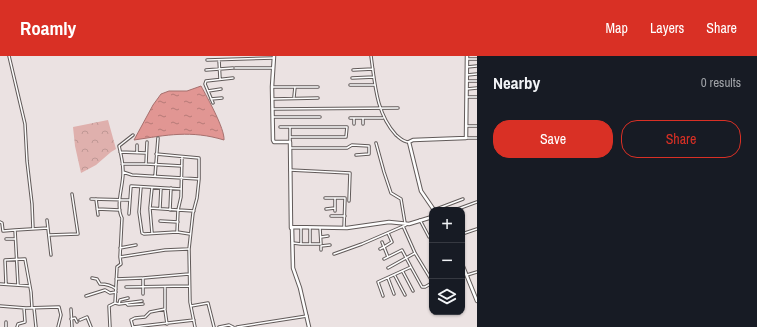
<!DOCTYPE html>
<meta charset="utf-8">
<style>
body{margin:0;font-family:"Archivo Narrow",sans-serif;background:#242831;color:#f1f3f6}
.controls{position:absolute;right:12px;bottom:12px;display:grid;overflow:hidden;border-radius:8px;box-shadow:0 1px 3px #0004}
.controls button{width:36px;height:36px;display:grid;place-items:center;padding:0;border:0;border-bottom:1px solid #363941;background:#171b24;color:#f1f3f6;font:20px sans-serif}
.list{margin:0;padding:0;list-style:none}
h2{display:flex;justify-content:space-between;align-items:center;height:52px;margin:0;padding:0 16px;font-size:17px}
h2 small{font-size:13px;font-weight:400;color:#9ea1a6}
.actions{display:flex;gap:8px;padding:12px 16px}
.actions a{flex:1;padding:9px 0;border:1px solid #d93025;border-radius:16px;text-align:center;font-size:14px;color:#d93025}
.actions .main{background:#d93025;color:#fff}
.icon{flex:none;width:22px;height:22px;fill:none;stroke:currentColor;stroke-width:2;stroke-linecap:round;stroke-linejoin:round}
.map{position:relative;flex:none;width:477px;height:271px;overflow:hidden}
header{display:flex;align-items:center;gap:24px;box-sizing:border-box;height:56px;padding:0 20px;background:#d93025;color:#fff}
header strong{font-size:19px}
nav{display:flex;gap:22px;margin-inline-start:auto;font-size:14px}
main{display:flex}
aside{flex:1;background:#171b24}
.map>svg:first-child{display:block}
.park{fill:url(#park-crowns)}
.water{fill:url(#water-ripples);stroke:#a6706e}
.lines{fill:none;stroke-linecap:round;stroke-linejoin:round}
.street-casing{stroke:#615a59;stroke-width:3.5}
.secondary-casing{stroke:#615a59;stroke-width:4.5}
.street{stroke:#fff;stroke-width:1.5}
.secondary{stroke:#fff;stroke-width:2.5}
</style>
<header>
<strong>Roamly</strong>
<nav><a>Map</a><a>Layers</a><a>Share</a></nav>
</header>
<main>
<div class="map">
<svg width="477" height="271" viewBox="0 0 477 271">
<defs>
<pattern id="park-crowns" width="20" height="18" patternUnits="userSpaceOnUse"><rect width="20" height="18" fill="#dfb0ad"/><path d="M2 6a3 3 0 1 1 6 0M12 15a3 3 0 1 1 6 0" fill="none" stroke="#bf9794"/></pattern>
<pattern id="water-ripples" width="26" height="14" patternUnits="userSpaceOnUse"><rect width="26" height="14" fill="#e19693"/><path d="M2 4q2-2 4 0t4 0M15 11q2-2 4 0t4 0" fill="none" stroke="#b67a77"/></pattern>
</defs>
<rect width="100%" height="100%" fill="#ebe2e2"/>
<!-- park -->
<path class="park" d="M108 64 116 93 111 96 96 109 81 117 75 90 73 71Z"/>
<!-- water -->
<path class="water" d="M201 30C207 41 225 73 224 84 191 74 167 79 134 84L153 49 161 38 169 35H187Z"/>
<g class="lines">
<!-- street casing -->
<g class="street-casing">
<path id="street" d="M9 0 25 68 27 105 32 148 33 173
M371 0C375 28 376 57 396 79 400 82 403 86 409 86
M467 3H477
M207 4 274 2
M219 4 220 23
M467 11 477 10
M235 12H273
M206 14 233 12
M353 14 373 13
M467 19 477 18
M352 22 374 21
M467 25H477
M350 29H375
M272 31H318
M467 33 477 32
M208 35 221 33
M294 41 295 31
M467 41H477
M211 43 222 42
M273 43 318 42
M213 47 205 28 206 25 233 22
M273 53 398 52
M273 61H320
M350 62H383
M363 62V68
M354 68V62
M466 70H477
M280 71H290
M466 82H477
M290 86V71H347L346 81H290
M376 87 384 116 391 137 401 143 405 167
M290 92H347L352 89 369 90V98L356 99
M120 96 146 97
M137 97V89
M156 98 199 102V123
M182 101 181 141 178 154 194 155
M122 108H146L182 110
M146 108 147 86
M290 114 350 117 349 145
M123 116 132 119 199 123 197 142 193 157 189 193 190 246 195 271
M155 120 158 82
M141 131 139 156 142 177 144 178 177 176
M152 132 150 152 178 154 177 176 190 178
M325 142H335
M91 143 130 144
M96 143 98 159
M160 152 161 132
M97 153 120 154
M150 153 152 177
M326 153 335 152
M170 154 171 132
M434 154 463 143
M455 154 477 146
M335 155V142H345L344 171
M129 158 131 130 181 133
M331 160H345
M47 164 51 199
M420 164 429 181H432
M160 165 178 166
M0 166 2 167 3 175 15 174
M403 170 415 197 432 225
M462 178 477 173
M49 179 78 178 72 138
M321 181 328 180
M6 183H15
M382 186 384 191 392 186 388 177
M293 187 301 188V171
M301 188H321L320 172
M310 188V172
M321 190 330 189
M321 190V194
M120 192 136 189
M380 193 384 191 388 201 402 194 411 211 378 226 383 240
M431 197 432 196
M334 198 362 188 406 169
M120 201 122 162C115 149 124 128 123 115 123 107 121 98 119 90L133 79
M384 203 388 201
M411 211 422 231H425L432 227
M388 212 415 197
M403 216 413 235
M467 219 477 216
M395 220 405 239
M92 222 97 223 100 228C107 228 111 229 116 233
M388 222 394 238
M116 223 142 222
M0 228 30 230
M6 228 5 204 25 203 31 236 32 252
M18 229 15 174 48 172
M126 231 189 230
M165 231V253L150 256 145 261 135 262 131 264 133 271 194 264
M143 238V222L189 218
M86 240 105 234 110 237 116 236
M115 247 119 248 142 245
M126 247 128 249 143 248
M119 248 120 244 128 242
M0 250 26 252 59 251 61 259 58 271
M191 250 208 247 214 271
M34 252 36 271
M71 253 72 271
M165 254 167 268
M71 263 75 262 77 266
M80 264 87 261 91 271
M6 266V271
M17 271 18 268 25 266 24 252
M110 271 109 250 115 247 117 211 121 208 120 201 165 194 188 193
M219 271 229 269 233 271
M237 271 307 260"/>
</g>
<!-- secondary casing -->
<g class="secondary-casing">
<path id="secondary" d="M274 0 272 31 273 84 274 86H290L291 172
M434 154 421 135 409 86 413 84 466 82 467 0
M462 208 477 245
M309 271 300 232 293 212 292 171 347 172 389 166 409 168 432 161"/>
</g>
<!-- street -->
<use href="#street" class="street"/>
<!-- secondary -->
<use href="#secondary" class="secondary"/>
</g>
</svg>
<div class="controls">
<button>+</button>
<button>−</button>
<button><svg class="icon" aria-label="layers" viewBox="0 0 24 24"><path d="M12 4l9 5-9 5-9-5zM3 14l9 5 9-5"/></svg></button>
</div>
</div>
<aside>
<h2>Nearby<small>0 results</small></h2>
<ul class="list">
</ul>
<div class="actions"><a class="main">Save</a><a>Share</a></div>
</aside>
</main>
